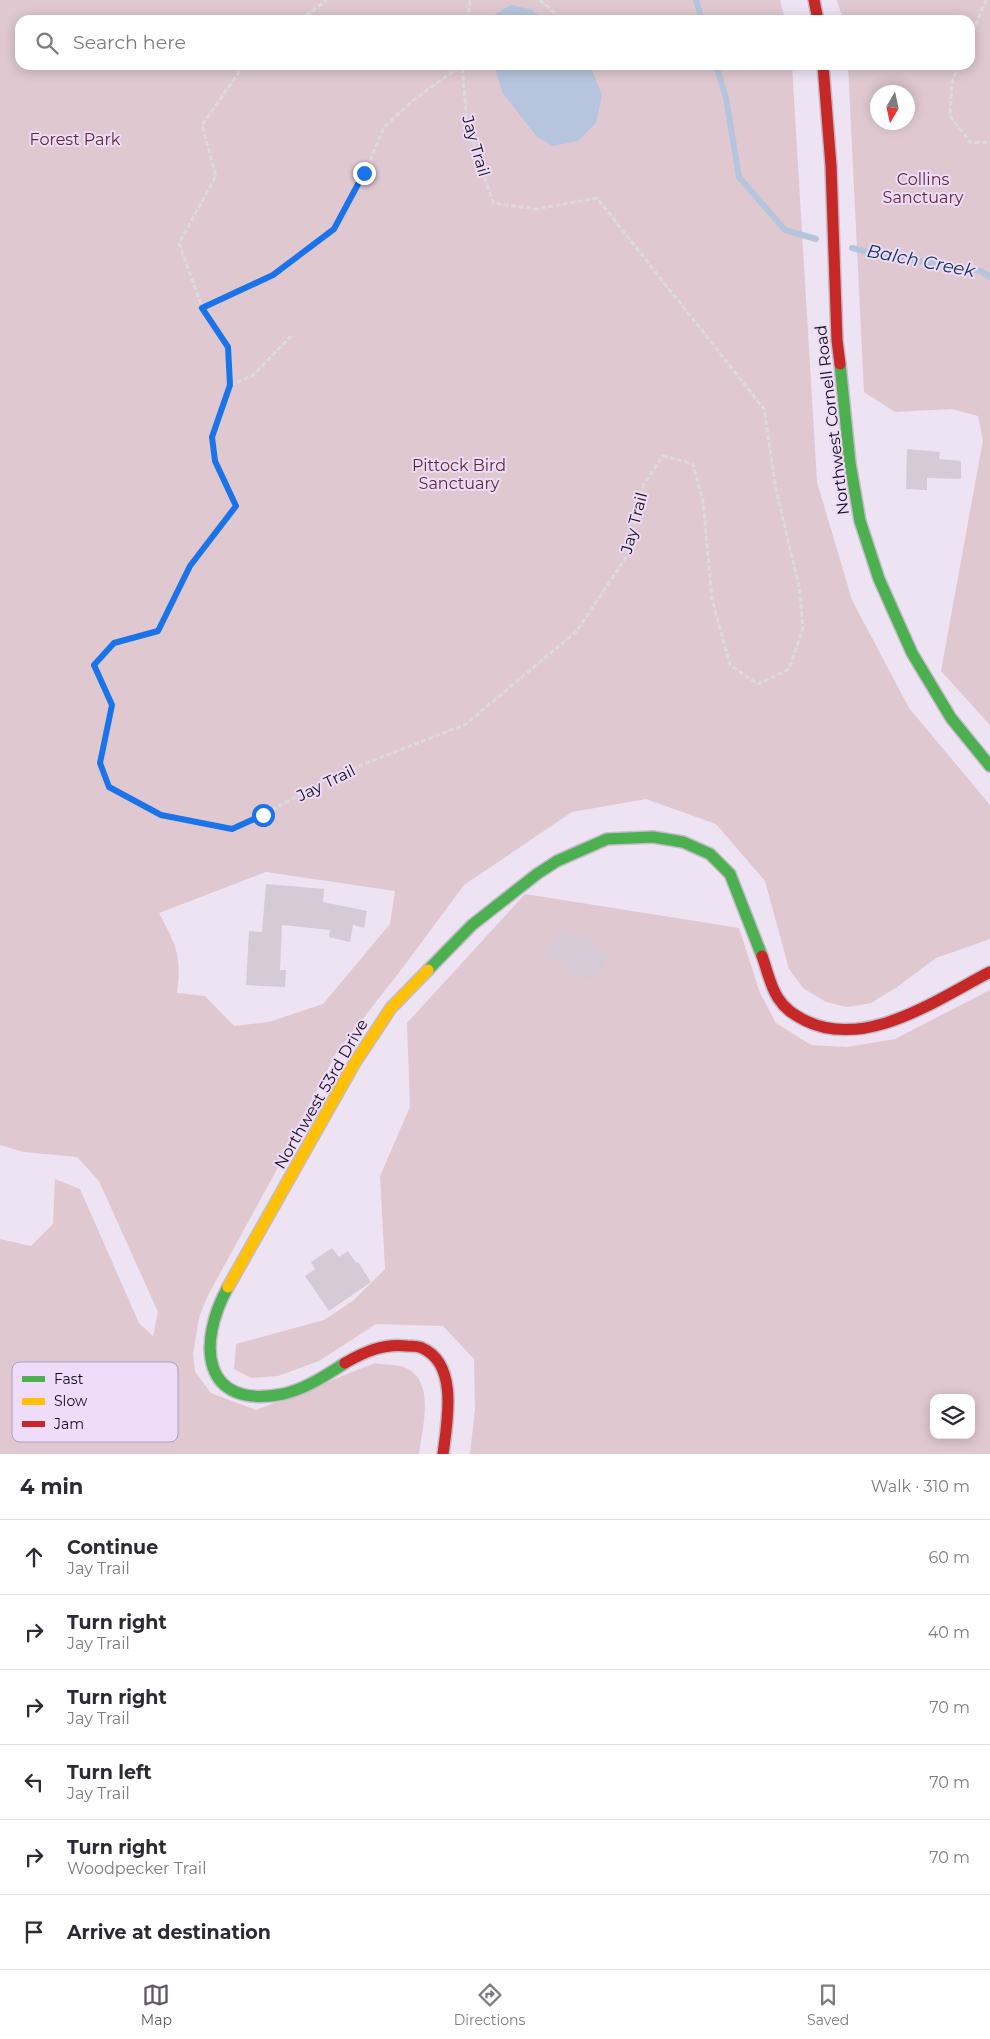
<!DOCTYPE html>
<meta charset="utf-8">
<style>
body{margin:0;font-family:Montserrat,sans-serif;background:#f2f2f3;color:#2b2b33}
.controls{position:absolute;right:15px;bottom:15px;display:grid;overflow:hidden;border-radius:10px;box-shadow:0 2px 12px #0003}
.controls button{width:45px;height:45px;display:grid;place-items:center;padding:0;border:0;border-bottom:1px solid #e1e1e2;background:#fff;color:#2b2b33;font:25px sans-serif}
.compass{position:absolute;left:870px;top:85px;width:45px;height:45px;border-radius:50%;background:#fff;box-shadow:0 2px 12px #0003;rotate:189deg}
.stop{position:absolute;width:15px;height:15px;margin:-11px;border:4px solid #1a73e8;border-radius:50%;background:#fff}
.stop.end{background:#1a73e8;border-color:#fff;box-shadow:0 1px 5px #0008}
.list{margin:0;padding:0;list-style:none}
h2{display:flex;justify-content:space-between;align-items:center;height:65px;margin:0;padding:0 20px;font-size:21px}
h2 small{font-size:16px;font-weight:400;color:#7c7c81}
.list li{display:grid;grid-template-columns:32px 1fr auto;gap:15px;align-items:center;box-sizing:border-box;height:75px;padding:0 20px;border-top:1px solid #e1e1e2}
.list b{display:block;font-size:19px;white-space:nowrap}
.list p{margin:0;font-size:16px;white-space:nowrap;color:#7c7c81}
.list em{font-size:16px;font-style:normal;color:#7c7c81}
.icon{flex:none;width:28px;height:28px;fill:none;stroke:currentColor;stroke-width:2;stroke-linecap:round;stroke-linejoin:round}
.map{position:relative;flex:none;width:990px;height:1454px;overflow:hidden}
.search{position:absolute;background:#fff;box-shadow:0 2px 12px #0003;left:15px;right:15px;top:15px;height:55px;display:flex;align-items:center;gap:12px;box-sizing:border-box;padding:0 18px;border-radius:15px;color:#7c7c81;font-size:19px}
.sheet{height:515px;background:#fff}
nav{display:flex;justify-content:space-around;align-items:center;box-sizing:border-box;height:70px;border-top:1px solid #e1e1e2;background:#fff;font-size:14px;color:#7c7c81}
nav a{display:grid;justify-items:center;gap:2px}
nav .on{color:#605965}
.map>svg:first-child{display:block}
.green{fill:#dfc8d0;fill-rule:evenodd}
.water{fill:#b6c5dd}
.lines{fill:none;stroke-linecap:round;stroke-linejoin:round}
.stream{stroke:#b6c5dd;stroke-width:6}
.building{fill:#d5cad5}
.fast-casing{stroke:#c4bcc9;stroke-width:14}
.slow-casing{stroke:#c4bcc9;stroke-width:14}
.jam-casing{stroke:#c4bcc9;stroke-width:14}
.path{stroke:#dddadf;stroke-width:3;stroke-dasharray:5 2.5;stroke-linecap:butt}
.fast{stroke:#4caf50;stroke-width:11}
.slow{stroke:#ffc107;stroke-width:11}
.jam{stroke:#c62828;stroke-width:11}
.route{stroke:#1a73e8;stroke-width:6}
.labels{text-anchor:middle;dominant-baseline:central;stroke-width:4;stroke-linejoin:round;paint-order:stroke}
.park-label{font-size:16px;fill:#5f2a31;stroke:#eedcfa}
.street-label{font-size:16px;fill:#140e18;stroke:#eedcfa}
.water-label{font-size:18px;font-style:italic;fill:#092f54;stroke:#eedcfa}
.key{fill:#eedcfa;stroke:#ad9eb6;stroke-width:1}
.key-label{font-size:14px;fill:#140e18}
</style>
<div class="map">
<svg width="990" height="1454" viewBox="0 0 990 1454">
<rect width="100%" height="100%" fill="#ede3f3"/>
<!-- green -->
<path class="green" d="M0 0H780L785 20H20V65H792L817 482 852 600 909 708 990 805V939L936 958 897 987 871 1003 847 1007 826 1002 803 988 789 969 765 881 716 824 646 799 572 812 464 885 404 966 337 1052 279 1161 281 1162 207 1297 199 1318 193 1354 195 1372 211 1393 256 1410 375 1363C385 1366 395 1363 406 1368 436 1382 422 1428 419 1454H0V1239L31 1246 53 1224 55 1179 80 1189 139 1323 153 1336 158 1312 99 1181 77 1157 24 1152 0 1145ZM266 872 395 891 390 924 323 1004 269 1022 234 1026 205 996 177 993C182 955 176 945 159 913Z
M837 0H990V725L941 671 983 440 978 416 952 409 895 412 864 392 848 65H970V20H843ZM878 92H908V122H878Z
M525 894 739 928 760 993 776 1023 811 1045 847 1047 895 1039 990 990V1454H470L475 1409 474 1359 443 1326 376 1324 319 1361 278 1376 251 1378 234 1369 236 1344 324 1320 354 1300 385 1269 380 1176 410 1107 407 1023ZM934 1398H971V1435H934Z"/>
<!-- water -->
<path class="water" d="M511 5 533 10 543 20H492L494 15Z
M494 65H590L602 95 596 123 578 141 553 146 537 137 502 92Z"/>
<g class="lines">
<!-- stream -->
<path class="stream" d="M696 0 702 20
M716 65 726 98 739 177 785 230 816 239
M852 248 881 255 981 271 990 277"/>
</g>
<!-- building -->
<path class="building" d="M907 449 940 452 939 459 961 461V479L927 478V490L906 489Z
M266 884 324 889 323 902 367 911 364 928 353 925 350 942 329 937 330 930 282 925 280 970H286L285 987 246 985 249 931 262 932Z
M561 929 575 936H588L597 948 609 955 595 980 568 973 560 962 546 955Z
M332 1248 339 1257 348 1251 356 1263 358 1262 371 1282 329 1311 305 1276 315 1269 311 1262Z"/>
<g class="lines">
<!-- fast casing -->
<g class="fast-casing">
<path id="fast" d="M840 364 850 463 860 521 879 579 912 653 951 718 990 766
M428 970 472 925 537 874 557 861 607 839 653 837 683 842 710 854 730 874 762 956
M228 1287C197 1343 201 1410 283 1394 306 1389 326 1375 345 1363"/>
</g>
<!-- slow casing -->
<g class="slow-casing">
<path id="slow" d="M228 1287 354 1064 391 1008 428 970"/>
</g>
<!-- jam casing -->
<g class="jam-casing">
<path id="jam" d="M814 0 818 20
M823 65 831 166 837 340 840 364
M762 956C767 969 770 986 778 998 785 1009 793 1014 804 1020 865 1051 936 1000 990 972
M345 1363C364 1352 384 1343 407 1346 412 1346 418 1346 422 1348 459 1364 447 1423 443 1454"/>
</g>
<!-- path -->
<path class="path" d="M540 0 563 20
M300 20 327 0
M467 20 470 0
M970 39 986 0
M244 65 202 125 216 176 179 243 202 307 273 275 335 229 365 173 384 127 416 98 462 65
M959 65 952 82 950 116 971 143 990 142
M202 307 228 347 230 385 211 437 215 461 236 506 190 566 158 631 114 643 94 665 112 705 100 763 109 787 161 815 232 829 263 815 331 777 466 724 577 631 625 559 644 484 663 456 693 464 703 501 712 599 730 665 758 684 789 669 803 628 799 586 776 490 764 409 597 198 536 209 493 203 467 124 462 65
M230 385 253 375 291 336"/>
<!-- fast -->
<use href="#fast" class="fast"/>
<!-- slow -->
<use href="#slow" class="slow"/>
<!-- jam -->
<use href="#jam" class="jam"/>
</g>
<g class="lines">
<!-- route -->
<path class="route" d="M263 815 232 829 161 815 109 787 100 763 112 705 94 665 114 643 158 631 190 566 236 506 215 461 212 437 230 385 228 347 202 308 273 275 334 229 364 173"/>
</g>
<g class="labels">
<!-- park labels -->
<g class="park-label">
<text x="75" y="139">Forest Park</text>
<text x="923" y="179">Collins<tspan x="923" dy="18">Sanctuary</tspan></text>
<text x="459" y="465">Pittock Bird<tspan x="459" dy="18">Sanctuary</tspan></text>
</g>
<!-- street labels -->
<g class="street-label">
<text transform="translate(476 146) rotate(74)">Jay Trail</text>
<text transform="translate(832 420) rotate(-97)">Northwest Cornell Road</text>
<text transform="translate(634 523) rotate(-75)">Jay Trail</text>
<text transform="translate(326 783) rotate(-26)">Jay Trail</text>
<text transform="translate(321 1094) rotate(-60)">Northwest 53rd Drive</text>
</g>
<!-- water labels -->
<g class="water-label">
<text transform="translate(921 261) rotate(11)">Balch Creek</text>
</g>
</g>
<!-- legend -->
<rect x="12" y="1362" width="166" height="80" rx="8" class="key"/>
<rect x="22" y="1376" width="23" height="6" fill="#4caf50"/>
<rect x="22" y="1398" width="23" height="7" fill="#ffc107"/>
<rect x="22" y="1421" width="23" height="6" fill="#c62828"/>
<g class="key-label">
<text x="54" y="1384">Fast</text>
<text x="54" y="1406">Slow</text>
<text x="54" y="1429">Jam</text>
</g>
</svg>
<div class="controls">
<button><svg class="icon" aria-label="layers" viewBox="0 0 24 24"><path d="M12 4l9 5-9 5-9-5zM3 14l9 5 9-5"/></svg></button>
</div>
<svg class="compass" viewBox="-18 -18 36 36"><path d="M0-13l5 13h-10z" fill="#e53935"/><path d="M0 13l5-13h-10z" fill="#7c7c81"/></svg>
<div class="stop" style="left:263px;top:815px"></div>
<div class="stop end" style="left:364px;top:173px"></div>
<div class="search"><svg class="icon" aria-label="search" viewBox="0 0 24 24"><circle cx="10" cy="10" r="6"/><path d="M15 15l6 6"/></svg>Search here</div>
</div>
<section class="sheet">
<h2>4 min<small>Walk · 310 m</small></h2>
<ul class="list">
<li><svg class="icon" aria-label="ahead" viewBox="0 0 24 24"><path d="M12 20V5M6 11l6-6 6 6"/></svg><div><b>Continue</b><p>Jay Trail</p></div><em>60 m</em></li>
<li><svg class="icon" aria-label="right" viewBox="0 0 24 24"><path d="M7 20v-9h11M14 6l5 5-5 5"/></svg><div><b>Turn right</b><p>Jay Trail</p></div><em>40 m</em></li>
<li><svg class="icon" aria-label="right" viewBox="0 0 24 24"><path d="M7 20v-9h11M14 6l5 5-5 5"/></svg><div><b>Turn right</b><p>Jay Trail</p></div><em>70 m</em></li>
<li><svg class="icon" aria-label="left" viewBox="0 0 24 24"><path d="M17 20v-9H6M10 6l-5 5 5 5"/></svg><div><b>Turn left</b><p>Jay Trail</p></div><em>70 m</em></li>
<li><svg class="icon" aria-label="right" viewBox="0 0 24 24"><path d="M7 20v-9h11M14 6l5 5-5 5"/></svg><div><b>Turn right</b><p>Woodpecker Trail</p></div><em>70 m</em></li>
<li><svg class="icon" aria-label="arrive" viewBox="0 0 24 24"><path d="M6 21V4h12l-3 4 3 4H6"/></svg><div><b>Arrive at destination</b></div></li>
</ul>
</section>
<nav>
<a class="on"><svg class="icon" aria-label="map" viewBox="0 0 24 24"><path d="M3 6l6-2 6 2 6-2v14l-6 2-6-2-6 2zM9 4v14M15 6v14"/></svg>Map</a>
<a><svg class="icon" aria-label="directions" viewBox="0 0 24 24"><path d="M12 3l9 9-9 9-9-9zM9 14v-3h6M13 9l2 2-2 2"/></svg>Directions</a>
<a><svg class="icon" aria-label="saved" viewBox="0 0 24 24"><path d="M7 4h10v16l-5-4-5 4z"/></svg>Saved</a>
</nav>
